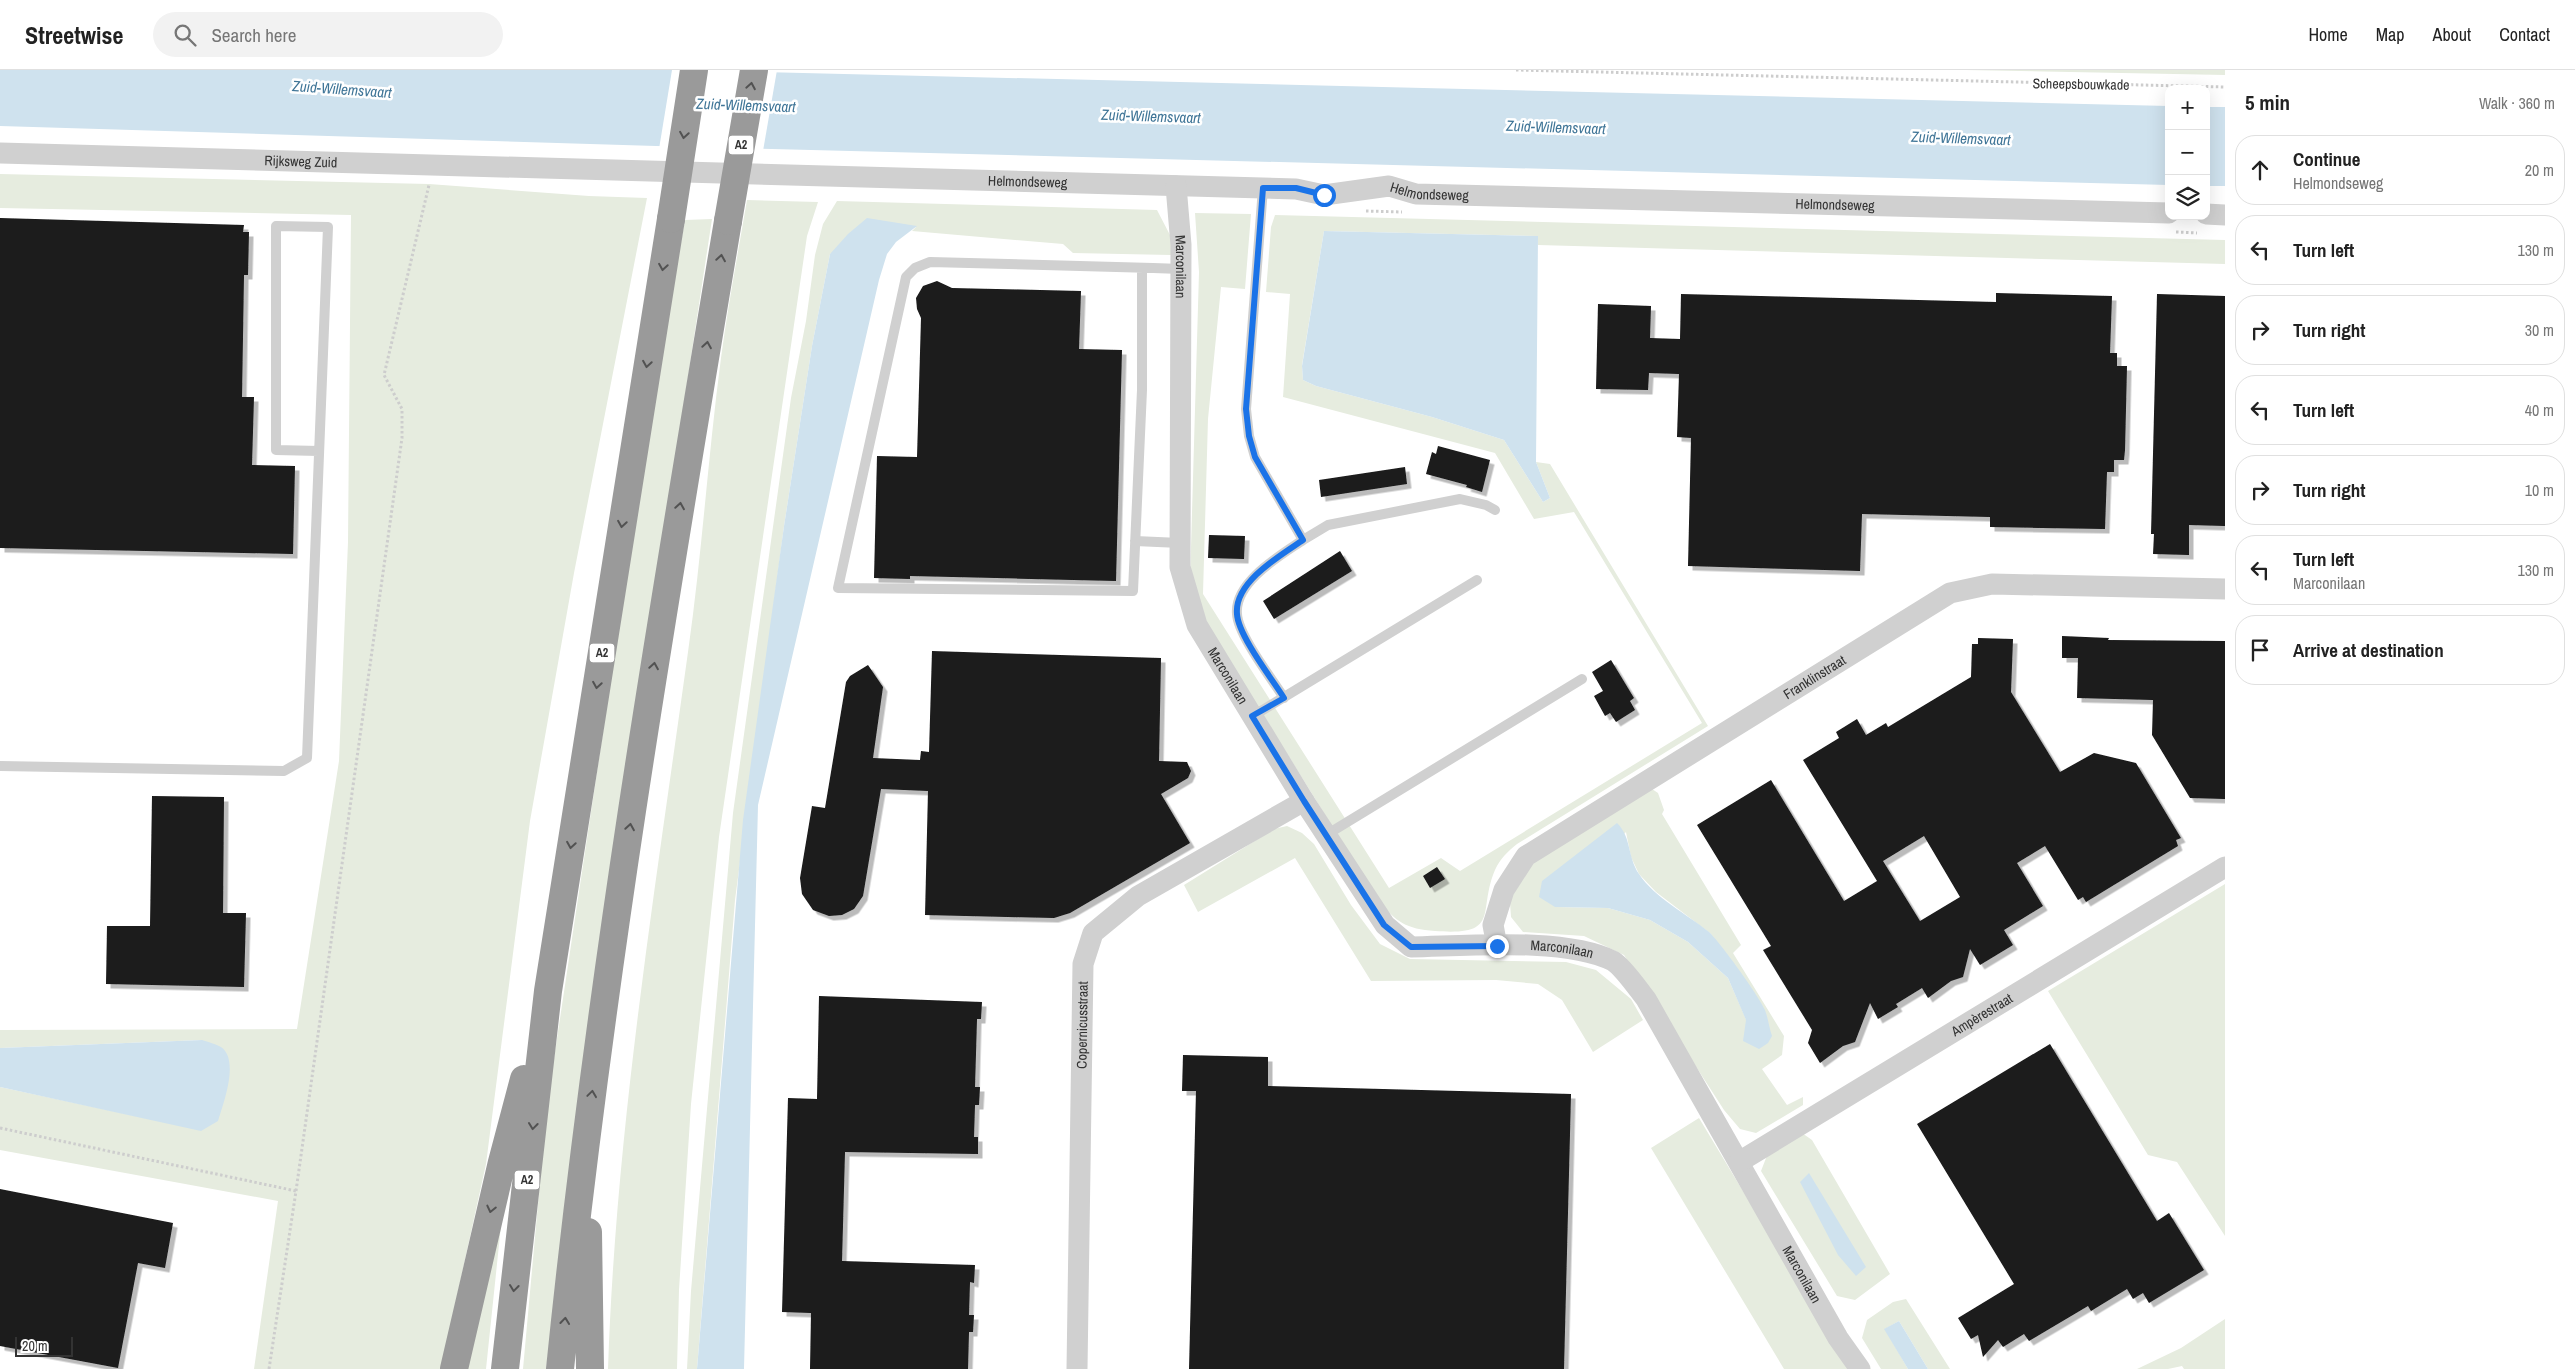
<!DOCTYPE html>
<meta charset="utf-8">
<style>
body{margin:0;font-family:"Archivo Narrow",sans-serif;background:#f2f2f2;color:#222}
.controls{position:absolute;right:15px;top:15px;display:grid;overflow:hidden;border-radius:10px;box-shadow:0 5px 20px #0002}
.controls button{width:45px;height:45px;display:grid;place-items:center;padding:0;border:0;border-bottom:1px solid #e0e0e0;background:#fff;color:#222;font:25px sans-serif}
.scale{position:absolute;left:15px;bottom:12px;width:58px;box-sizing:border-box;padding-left:5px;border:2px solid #333;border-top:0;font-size:14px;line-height:18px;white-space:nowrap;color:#333;-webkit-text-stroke:4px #fff;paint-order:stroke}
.stop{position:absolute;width:15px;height:15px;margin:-11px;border:4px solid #1a73e8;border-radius:50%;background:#fff}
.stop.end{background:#1a73e8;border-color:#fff;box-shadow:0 1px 5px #0008}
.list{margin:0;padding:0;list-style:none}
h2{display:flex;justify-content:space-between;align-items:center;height:65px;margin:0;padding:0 20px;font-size:21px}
h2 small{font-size:16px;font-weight:400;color:#767676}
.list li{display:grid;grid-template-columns:32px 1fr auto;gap:15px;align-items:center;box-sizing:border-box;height:70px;margin:0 10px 10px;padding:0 10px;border:1px solid #e0e0e0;border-radius:20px}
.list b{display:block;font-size:19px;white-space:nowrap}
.list p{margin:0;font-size:16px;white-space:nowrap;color:#767676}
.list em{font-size:16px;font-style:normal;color:#767676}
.icon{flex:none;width:28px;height:28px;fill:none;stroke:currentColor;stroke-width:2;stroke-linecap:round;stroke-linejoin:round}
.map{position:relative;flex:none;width:2225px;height:1299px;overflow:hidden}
header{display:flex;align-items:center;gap:30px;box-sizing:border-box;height:70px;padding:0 25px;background:#fff;border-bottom:1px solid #e0e0e0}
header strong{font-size:24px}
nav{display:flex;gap:28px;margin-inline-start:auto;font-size:18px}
.search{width:350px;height:45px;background:#f2f2f2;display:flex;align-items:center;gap:12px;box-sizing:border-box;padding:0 18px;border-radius:28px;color:#767676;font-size:19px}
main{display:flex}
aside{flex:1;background:#fff}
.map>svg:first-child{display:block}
.green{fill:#e6ecdf;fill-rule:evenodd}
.water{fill:#cfe2ee}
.pier{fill:#fff}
.building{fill:#1a1a1a;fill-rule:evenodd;filter:url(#shadow)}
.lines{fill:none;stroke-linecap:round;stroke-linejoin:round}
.path{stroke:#cdcdcd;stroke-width:3;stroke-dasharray:2.5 2.5;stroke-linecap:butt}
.service{stroke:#d0d0d0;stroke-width:10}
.minor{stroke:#d0d0d0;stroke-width:21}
.motorway{stroke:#9a9a9a;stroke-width:28}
.motorway-bridge{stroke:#9a9a9a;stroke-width:28}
.oneway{stroke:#525252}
.route{stroke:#1a73e8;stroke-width:6}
.labels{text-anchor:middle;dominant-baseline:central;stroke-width:5;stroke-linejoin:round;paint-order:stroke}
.shield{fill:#fff;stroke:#707070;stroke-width:1}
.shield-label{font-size:12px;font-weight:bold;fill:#333}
.street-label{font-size:14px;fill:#333;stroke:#fff}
.water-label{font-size:15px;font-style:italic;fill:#3f7597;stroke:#fff}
</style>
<header>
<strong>Streetwise</strong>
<div class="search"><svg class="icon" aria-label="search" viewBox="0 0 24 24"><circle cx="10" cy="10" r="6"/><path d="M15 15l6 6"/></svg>Search here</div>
<nav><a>Home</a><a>Map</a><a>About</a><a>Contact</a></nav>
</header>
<main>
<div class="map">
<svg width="2225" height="1299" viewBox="0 0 2225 1299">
<defs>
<filter id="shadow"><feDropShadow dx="4.5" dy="4.5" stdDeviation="0" flood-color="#0004"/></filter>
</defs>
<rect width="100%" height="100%" fill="#fff"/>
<!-- green -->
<path class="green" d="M1965 0H2225V5Z
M0 104 429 114 589 126 647 128 574 503 530 751 486 1094 441 1299H254L278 1131 0 1080V1017L201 1060 202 970 0 978V960L297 959 339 691 348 472 351 145 0 138Z
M747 130 818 132 807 166 719 767 691 1034 679 1220 677 1299H608C616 1058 655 821 688 582 702 484 708 386 721 288 728 235 738 183 747 130Z
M837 131 1157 140 1171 167V185L1073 183 1063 174 912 161 916 157 830 184 812 276 784 456 735 830 697 1299H687L691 1221 733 743 791 328 806 251 815 185 823 154Z
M1195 143 1251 144 1245 219 1221 217 1208 349 1203 524 1389 818 1441 788 1460 801 1702 653 1574 442 1534 449 1495 383 1283 327 1290 224 1266 222 1271 157 1275 145 2225 170V194L1538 175V166L1324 161 1302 295 1303 310 1316 316 1432 347 1504 370 1543 432 1550 428 1536 392 1550 394 1708 656 1517 774C1508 781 1500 789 1495 800 1477 842 1502 866 1435 861 1406 859 1396 852 1378 830L1209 558 1190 512 1199 202Z
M712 149 622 740 546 1299H523L547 1035 653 329 685 150Z
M1652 719 1658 723 1664 740 1662 744 1741 875 1733 883 1784 966 1782 985 1762 999 1787 1035 1803 1027V1035L1756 1063 1740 1059 1724 1040 1624 885 1584 866 1523 862 1511 847 1510 833 1521 799ZM1626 762 1631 787 1639 804 1656 822 1711 864 1759 979 1728 908 1688 872 1650 850 1608 838 1555 837Z
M1287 756 1302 763 1314 774 1351 835 1380 874 1410 889 1566 892 1596 900 1631 929 1643 950 1593 982 1562 930 1538 914 1496 910 1371 911 1295 788 1198 842 1184 815 1274 759Z
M2225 814V1166L2177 1092 2148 1085 2048 921Z
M1699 1048 1850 1299H1784L1651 1078Z
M1802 1063 1812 1070 1890 1204 1855 1230 1837 1226 1761 1101 1768 1083Z
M504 1127 486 1299H464Z
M1906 1229 1950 1299H1928L1899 1251 1885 1259 1908 1299H1881L1862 1268 1867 1250 1893 1232Z
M2225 1249V1299H2184L2182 1296 2168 1299H2137L2181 1278Z"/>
<!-- water -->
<path class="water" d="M0 0H682L2169 36V115L656 76 0 56Z
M2206 37H2225V116H2206Z
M867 148 917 156 896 172 887 184 879 210 758 735 744 1299H697L743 750 784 456 812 276 830 184 848 164Z
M1324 161 1538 166 1536 392 1550 428 1543 432 1504 370 1432 347 1316 316 1303 310 1302 296Z
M1617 753C1632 768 1627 786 1639 804 1655 828 1687 844 1709 862 1720 872 1759 926 1765 940 1768 948 1769 957 1772 966L1768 973 1759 979 1743 971 1746 950 1728 908 1688 872 1650 850 1608 838 1555 837 1539 827 1542 811Z
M202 970C208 972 216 974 221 977 240 990 223 1034 218 1051L201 1061 0 1017V978Z
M1809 1103 1866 1197 1856 1206 1838 1185 1800 1112Z
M1899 1251 1928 1299H1908L1884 1259Z"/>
<!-- pier -->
<path class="pier" d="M672 0H777L763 81 659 79Z"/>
<!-- building -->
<path class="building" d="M0 148 244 155 243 162H249L248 205H244L242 327H254L252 395 295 396 293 484 0 478Z
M937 211 952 218 1081 221 1079 279 1122 280 1116 511 910 506V509L874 508 877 386 917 387 921 248 917 239 916 228 923 216Z
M1996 223 2112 226 2110 283H2117V296H2127L2125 380 2124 390H2114V402H2107L2105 459 1990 457V447L1862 444 1860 501 1688 496 1691 368 1677 367 1679 304 1649 303 1648 320 1596 319 1598 234 1651 236 1650 268 1680 269 1681 224 1996 232Z
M2157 224 2225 226V456L2189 455V485L2153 484 2154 464H2151Z
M1438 376 1490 390 1482 422 1466 417 1467 415 1426 404 1432 382 1436 384Z
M1405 397 1407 414 1321 427 1319 410Z
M1209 465 1245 466 1244 489 1208 488Z
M1340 481 1352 501 1274 549 1263 531Z
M2062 566 2109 568 2108 570 2225 571V729L2190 728 2152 665 2153 630 2077 628 2078 588H2062Z
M1978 568 2013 569 2011 622 2060 702 2094 683 2136 693 2181 768 2176 770 2178 776 2086 832 2083 827 2078 830 2045 776 2017 793 2043 836 2004 860 2013 875 1980 895 1970 879 1963 907 1951 911 1928 928 1922 918 1896 934 1898 937 1878 949 1870 933 1855 972 1843 976 1820 993 1808 973 1812 960 1763 880 1771 876 1697 755 1771 710 1844 831 1877 811 1803 690 1839 668 1836 662 1857 649 1866 665 1886 653 1888 657 1971 607 1972 574H1978ZM1924 766 1960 827 1920 851 1883 791Z
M932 581 1161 588 1159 691 1187 692 1191 701 1188 708 1161 724 1190 773 1070 843 1054 848 925 845 928 721 881 719 863 826 854 839 842 845 829 846 813 840 802 824 800 808 812 736 825 738 846 612 850 606 868 595 883 617 873 688 920 690 921 681 929 682Z
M1611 590 1634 628 1630 631 1635 640 1616 652 1610 643 1605 646 1594 626 1603 621 1592 602Z
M152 726 224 727 223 843H246L244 917 106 914 107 856H150Z
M1437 797 1445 809 1430 818 1423 806Z
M819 926 982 932 981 949H977L975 1017H980L979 1035H975L974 1067H978V1084L845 1082 842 1191 975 1195 974 1213 970 1212 969 1245H974L973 1262H969L968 1299H810L811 1243 782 1242 788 1028 817 1029Z
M2050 974 2157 1151 2169 1143 2204 1200 2149 1233 2143 1223 2133 1229 2127 1219 2091 1241 2088 1236 2029 1271 2024 1264 2003 1277 1998 1270 1983 1287 1978 1265 1971 1269 1958 1248 2014 1214 1917 1054Z
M1183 985 1268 987V1016L1571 1024 1564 1299H1189L1196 1021H1182Z
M0 1119 173 1153 165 1198 138 1193 118 1298 0 1276Z"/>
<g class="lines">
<!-- path -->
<path class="path" d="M1516 0 2225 17
M1366 141 1402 142
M2176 162 2197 163
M0 1058 296 1121
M269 1299 296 1121 402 368V339L384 305 429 115"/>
<!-- service -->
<path class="service" d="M1263 118 1246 339 1249 366 1255 387 1303 470 1328 455 1460 429 1486 435 1495 440
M1142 198V320L1133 521 838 518 906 207 915 198 930 192 1153 198 1181 199
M1135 471 1180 473
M1284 628C1272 609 1238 565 1237 544 1234 512 1281 485 1303 470
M1253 646 1477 510
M0 696 284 701 307 688 328 157 276 156V380L319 381
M1326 765 1582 609"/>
<!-- minor -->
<g class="minor">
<path id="s1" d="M0 83 1296 119 1324 125 1389 116 1416 124 2169 143"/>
<path id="s2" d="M1176 116 1181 175 1180 497 1197 555 1304 731 1385 855 1411 877C1465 876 1566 867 1613 891 1623 897 1638 919 1646 929L1838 1268 1860 1299"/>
<path d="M2206 144 2225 145"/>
<path id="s3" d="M1497 876 1493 855 1504 820 1526 786 1950 523 1992 514 2225 519"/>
<path id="s4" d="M1739 1092 2225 797"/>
<path id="s5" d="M1077 1299 1083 894 1093 863 1138 826 1304 731"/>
</g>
<!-- motorway -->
<path class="motorway" d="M588 1162 590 1299
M454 1299 502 1092 524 1009
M505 1299 548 921 671 149
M560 1299C599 914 664 532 728 151"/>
<!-- motorway-bridge -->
<path class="motorway-bridge" d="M671 149 694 0
M728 151 754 0"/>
</g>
<!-- one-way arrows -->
<defs><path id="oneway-chevron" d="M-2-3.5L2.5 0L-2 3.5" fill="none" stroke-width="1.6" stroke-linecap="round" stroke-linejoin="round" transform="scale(1.25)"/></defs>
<g class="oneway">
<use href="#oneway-chevron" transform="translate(751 16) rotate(-80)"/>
<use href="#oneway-chevron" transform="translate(684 65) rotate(99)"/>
<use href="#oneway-chevron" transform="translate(721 188) rotate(-81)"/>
<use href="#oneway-chevron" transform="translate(663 197) rotate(99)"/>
<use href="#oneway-chevron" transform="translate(707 275) rotate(-81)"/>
<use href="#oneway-chevron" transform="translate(647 294) rotate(99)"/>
<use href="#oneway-chevron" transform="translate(680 436) rotate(-81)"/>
<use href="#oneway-chevron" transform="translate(622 454) rotate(99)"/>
<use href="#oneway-chevron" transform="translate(654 596) rotate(-81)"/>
<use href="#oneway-chevron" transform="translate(597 615) rotate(99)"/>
<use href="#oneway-chevron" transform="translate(630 757) rotate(-81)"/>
<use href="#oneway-chevron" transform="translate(571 775) rotate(99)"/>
<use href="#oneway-chevron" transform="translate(592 1024) rotate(-82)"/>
<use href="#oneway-chevron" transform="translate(533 1056) rotate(97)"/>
<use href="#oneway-chevron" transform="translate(491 1139) rotate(103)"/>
<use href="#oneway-chevron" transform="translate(514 1218) rotate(97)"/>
<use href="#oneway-chevron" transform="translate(565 1251) rotate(-84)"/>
</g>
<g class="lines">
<!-- route -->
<path class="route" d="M1324 125 1296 118H1263L1246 339 1249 366 1255 387 1303 470C1281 485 1234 512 1237 544 1238 565 1272 609 1284 628L1252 646 1304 731 1384 855 1411 877 1497 876"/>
</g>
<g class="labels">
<!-- shield labels -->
<g class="shield">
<rect x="728.5" y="65.5" width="25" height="19" rx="4"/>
<rect x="589.5" y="573.5" width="25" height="19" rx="4"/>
<rect x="514.5" y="1100.5" width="25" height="19" rx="4"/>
</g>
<g class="shield-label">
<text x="741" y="75">A2</text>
<text x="602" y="583">A2</text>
<text x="527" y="1110">A2</text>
</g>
<!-- street labels -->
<g class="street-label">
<text transform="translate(2081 14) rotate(1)">Scheepsbouwkade</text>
<text stroke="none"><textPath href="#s1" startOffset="301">Rijksweg Zuid</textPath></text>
<text stroke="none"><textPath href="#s1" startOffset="1028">Helmondseweg</textPath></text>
<text stroke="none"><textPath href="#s1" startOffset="1432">Helmondseweg</textPath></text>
<text stroke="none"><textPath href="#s1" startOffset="1838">Helmondseweg</textPath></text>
<text stroke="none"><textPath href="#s2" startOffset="81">Marconilaan</textPath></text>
<text stroke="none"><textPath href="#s2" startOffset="501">Marconilaan</textPath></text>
<text stroke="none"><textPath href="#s3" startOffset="438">Franklinstraat</textPath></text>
<text stroke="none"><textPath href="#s2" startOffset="981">Marconilaan</textPath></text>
<text stroke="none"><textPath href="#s4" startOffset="284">Ampèrestraat</textPath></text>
<text stroke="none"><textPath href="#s5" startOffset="344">Copernicusstraat</textPath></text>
<text stroke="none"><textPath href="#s2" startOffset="1401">Marconilaan</textPath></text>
</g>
<!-- water labels -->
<g class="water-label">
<text transform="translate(342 19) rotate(4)">Zuid-Willemsvaart</text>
<text transform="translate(746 35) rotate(2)">Zuid-Willemsvaart</text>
<text transform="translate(1151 46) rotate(2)">Zuid-Willemsvaart</text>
<text transform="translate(1556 57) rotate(2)">Zuid-Willemsvaart</text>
<text transform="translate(1961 68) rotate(2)">Zuid-Willemsvaart</text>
</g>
</g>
</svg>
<div class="controls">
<button>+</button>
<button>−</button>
<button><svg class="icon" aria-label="layers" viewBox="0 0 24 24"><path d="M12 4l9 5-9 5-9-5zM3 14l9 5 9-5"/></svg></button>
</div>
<div class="scale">20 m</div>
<div class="stop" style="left:1324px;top:125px"></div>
<div class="stop end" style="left:1497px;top:876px"></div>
</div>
<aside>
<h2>5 min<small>Walk · 360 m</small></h2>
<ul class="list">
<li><svg class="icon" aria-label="ahead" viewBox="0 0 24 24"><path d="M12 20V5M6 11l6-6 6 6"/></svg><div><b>Continue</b><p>Helmondseweg</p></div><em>20 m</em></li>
<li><svg class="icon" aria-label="left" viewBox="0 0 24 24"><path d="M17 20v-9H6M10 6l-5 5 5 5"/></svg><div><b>Turn left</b></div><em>130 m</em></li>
<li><svg class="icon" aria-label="right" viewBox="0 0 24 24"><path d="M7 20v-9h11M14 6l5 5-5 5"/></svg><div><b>Turn right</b></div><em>30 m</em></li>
<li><svg class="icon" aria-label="left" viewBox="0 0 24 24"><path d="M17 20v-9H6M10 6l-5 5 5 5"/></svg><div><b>Turn left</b></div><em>40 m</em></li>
<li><svg class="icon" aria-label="right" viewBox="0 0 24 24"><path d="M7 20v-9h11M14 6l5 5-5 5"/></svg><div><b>Turn right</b></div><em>10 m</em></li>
<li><svg class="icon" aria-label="left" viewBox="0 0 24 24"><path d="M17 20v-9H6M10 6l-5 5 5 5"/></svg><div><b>Turn left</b><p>Marconilaan</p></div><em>130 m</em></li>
<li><svg class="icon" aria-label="arrive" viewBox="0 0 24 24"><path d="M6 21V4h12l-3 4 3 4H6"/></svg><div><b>Arrive at destination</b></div></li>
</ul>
</aside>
</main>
